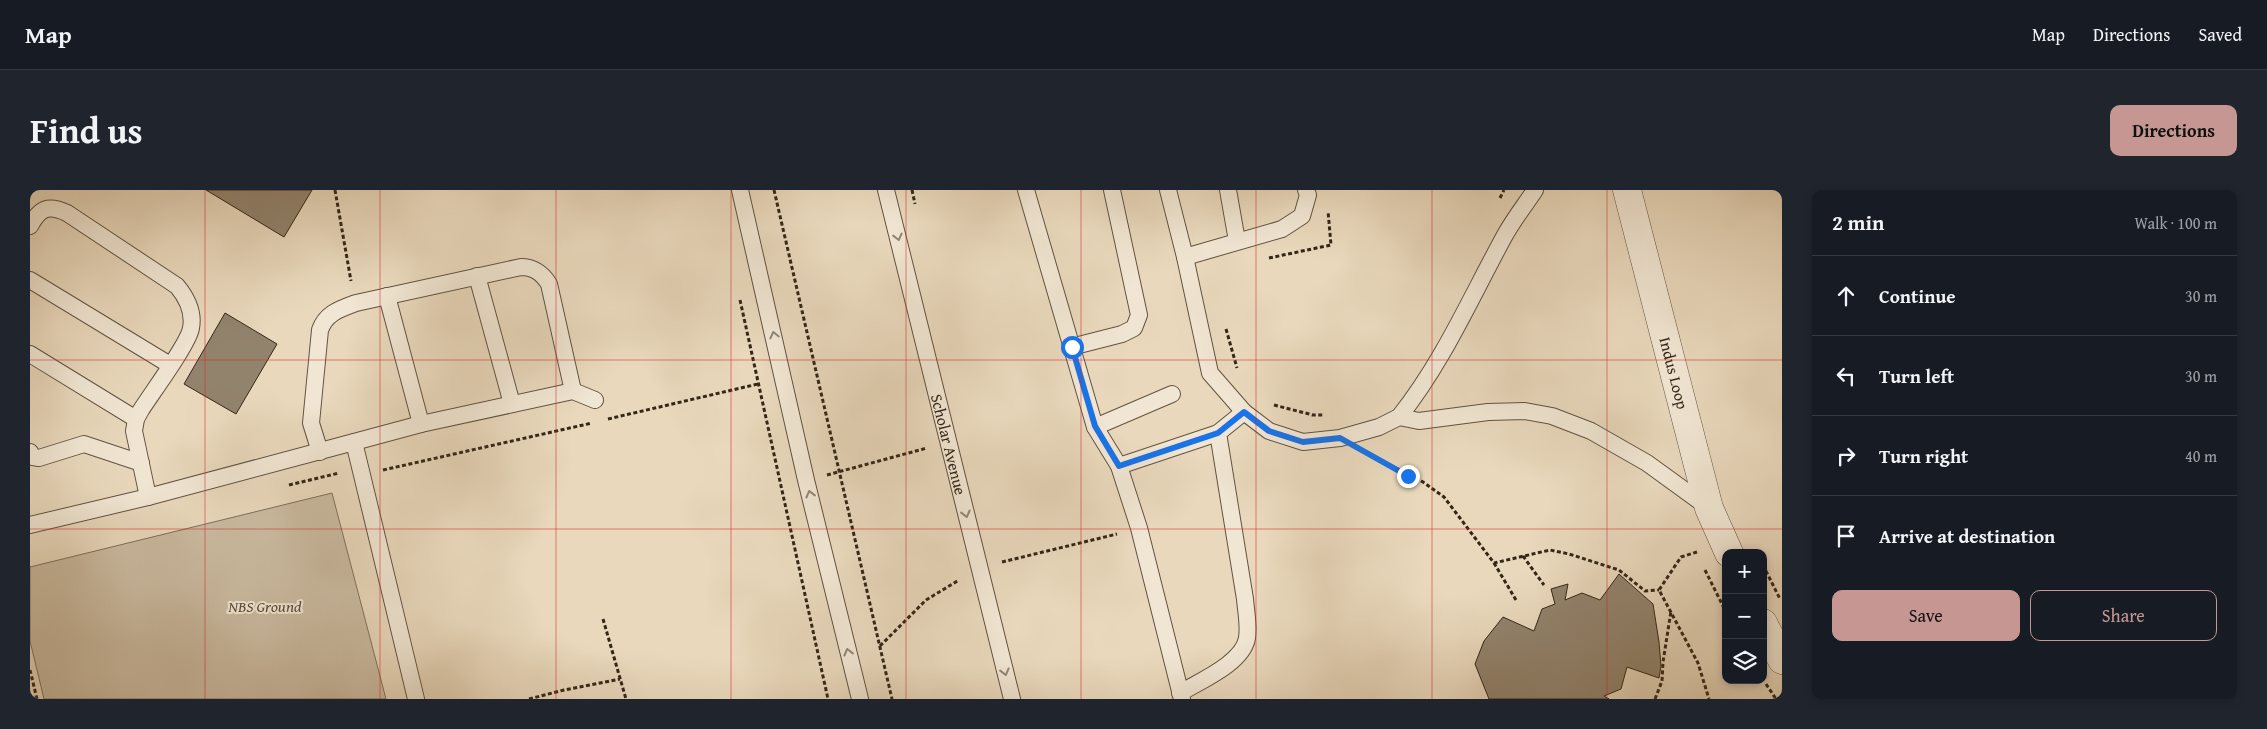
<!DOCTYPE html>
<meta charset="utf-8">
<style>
body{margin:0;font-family:"Gentium Book Plus",serif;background:#20242c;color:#f1f3f6}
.controls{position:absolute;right:15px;bottom:15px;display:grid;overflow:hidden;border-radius:10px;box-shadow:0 2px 8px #0003}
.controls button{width:45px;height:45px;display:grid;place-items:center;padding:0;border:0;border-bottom:1px solid #363941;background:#171b24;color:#f1f3f6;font:25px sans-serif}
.stop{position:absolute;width:15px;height:15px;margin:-11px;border:4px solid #1a73e8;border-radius:50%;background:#fff}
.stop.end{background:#1a73e8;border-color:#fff;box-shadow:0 1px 5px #0008}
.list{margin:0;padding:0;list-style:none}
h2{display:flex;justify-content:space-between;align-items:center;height:65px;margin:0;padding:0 20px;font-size:21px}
h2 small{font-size:16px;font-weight:400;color:#9ea1a6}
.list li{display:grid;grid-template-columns:32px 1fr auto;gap:15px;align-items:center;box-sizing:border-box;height:80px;padding:0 20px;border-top:1px solid #363941}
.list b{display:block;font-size:19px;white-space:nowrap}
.list em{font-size:16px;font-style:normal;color:#9ea1a6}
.actions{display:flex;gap:10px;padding:15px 20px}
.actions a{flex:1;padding:11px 0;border:1px solid #c59692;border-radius:10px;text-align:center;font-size:18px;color:#c59692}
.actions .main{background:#c59692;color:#111}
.icon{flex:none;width:28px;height:28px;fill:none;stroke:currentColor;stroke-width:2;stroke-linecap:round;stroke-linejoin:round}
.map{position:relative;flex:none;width:1752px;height:509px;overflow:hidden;border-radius:10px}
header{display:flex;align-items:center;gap:30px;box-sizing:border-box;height:70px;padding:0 25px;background:#171b24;border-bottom:1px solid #363941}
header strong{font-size:24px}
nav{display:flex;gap:28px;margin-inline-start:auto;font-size:18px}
.intro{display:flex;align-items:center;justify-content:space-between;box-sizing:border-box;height:120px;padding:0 30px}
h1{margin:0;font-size:35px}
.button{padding:12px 22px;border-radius:10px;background:#c59692;color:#111;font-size:18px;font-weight:700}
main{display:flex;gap:30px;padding:0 30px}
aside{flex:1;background:#171b24;border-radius:10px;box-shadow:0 2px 8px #0003}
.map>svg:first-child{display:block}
.green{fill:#cabaa0;stroke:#7e705c}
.building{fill:#92836d;stroke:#332718}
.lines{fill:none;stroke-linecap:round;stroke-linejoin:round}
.service-casing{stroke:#605341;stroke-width:18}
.minor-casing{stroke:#605341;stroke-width:29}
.path{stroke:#332718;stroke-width:3;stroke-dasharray:4 2.5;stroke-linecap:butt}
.service{stroke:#f1e6d3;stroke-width:16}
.minor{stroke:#f1e6d3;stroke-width:28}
.oneway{stroke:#928676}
.route{stroke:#1a73e8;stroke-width:6}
.grid{fill:none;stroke:#d62828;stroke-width:1;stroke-opacity:0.55}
.labels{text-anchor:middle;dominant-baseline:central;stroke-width:4;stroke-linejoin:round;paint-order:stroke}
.street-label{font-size:16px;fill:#332718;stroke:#f1e6d3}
.park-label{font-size:16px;font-style:italic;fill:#594c3a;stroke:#f1e6d3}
</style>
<header>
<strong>Map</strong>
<nav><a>Map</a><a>Directions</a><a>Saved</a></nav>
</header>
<div class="intro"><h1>Find us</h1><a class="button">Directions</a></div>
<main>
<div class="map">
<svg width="1752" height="509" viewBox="0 0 1752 509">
<rect width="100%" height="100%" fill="#e9d8bc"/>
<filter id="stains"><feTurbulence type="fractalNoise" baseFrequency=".004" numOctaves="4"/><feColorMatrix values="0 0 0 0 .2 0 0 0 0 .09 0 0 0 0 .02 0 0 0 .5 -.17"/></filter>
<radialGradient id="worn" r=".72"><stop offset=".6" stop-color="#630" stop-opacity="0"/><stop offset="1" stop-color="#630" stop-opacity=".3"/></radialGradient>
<!-- green -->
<path class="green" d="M302 303 356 509H14L0 451V377Z"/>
<!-- building -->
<path class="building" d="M176 0H282L254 47Z
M195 123 247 154 206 224 154 194Z
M1589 384 1623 414 1629 452 1631 476 1629 488 1597 477 1591 499 1574 506 1579 509H1459L1445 474 1454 451 1473 427 1504 441 1512 419 1525 414 1521 399 1538 394 1535 410 1552 403 1570 410Z"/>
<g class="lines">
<!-- service casing -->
<g class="service-casing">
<g id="service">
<path d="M710 0 776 290 830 509"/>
<path id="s1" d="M856 0 982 509"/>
<path d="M996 0 1065 237 1089 276 1109 338 1152 509"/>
<path d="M1138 0 1155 67 1180 183 1214 222 1239 241 1273 252 1310 248 1349 237 1369 227 1389 231 1458 222 1495 221 1522 226 1561 241 1617 273 1679 318"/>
<path d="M1198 0 1207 51"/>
<path d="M0 36C10 18 18 14 37 23L147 96C157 108 164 122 161 138 159 153 121 204 111 220L106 229 104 241 118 307"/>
<path d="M1155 67 1252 39 1272 26 1278 5 1276 0"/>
<path d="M447 86 482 214"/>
<path d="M0 90 140 175"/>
<path d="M357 106 391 234"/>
<path d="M1041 157 1092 144 1104 138 1109 125 1082 0"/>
<path d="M0 164 106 229"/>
<path d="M1369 227C1413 172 1441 107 1475 45 1484 29 1495 15 1505 0"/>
<path d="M1065 237 1142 204"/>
<path d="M324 252 391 234 543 201 565 210"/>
<path d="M0 262 3 267 9 268 54 254 111 273"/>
<path d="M290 262 281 233 290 140C296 123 310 119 326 113L491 77C504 77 512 83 519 94L543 201"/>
<path d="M1089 276 1188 243 1214 222"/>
<path d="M0 335 118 307 324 252 386 509"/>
<path d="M1150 503C1170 491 1213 473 1217 448 1219 435 1216 422 1215 409L1188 243"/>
</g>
</g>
<!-- minor casing -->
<g class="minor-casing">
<g id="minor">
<path id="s2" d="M1597 0 1679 318 1699 363"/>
<path d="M1733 433 1752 470"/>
</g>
</g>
<!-- path -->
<path class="path" d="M305 0 321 91
M744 0 862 509
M882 0 885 14
M1470 8 1474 0
M1239 68 1301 55 1298 21
M710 110 798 509
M1196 139 1207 178
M1244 215 1283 225H1294
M578 229 728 194
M1339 264 1393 292 1414 307 1464 373 1520 360 1539 364 1589 380 1615 401 1629 400
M353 280 562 233
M797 285 897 258
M259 295 309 283
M1667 362 1651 367 1629 400 1668 473 1679 509
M1493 366 1514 395
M972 372 1087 344
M1464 373 1486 410
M1733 375 1750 409
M1675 380 1696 422
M573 429 596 509
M850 456 896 410 929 390
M0 480 7 509
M1736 494 1746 509
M499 509 534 500 590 489
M1625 509 1632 491 1633 472 1641 421"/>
<!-- service -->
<use href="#service" class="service"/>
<!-- minor -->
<use href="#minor" class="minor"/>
</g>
<!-- one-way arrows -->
<defs><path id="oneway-chevron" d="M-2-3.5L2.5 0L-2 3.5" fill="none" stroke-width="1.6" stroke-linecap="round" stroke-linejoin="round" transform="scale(1.25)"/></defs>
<g class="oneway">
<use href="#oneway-chevron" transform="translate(868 47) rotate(76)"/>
<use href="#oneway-chevron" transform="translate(744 145) rotate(-103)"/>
<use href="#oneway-chevron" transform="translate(780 304) rotate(-104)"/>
<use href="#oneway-chevron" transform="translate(936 324) rotate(76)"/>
<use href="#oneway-chevron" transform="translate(818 462) rotate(-104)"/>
<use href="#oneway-chevron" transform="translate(975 482) rotate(76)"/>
</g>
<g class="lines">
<!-- route -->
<path class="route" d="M1042 157 1065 236 1089 276 1188 243 1214 222 1239 241 1273 252 1310 248 1378 286"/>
</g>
<!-- grid -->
<path class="grid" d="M175 0V509M350 0V509M526 0V509M701 0V509M876 0V509M1051 0V509M1226 0V509M1402 0V509M1577 0V509M0 170H1752M0 339H1752"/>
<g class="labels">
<!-- street labels -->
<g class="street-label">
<text stroke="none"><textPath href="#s2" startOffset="189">Indus Loop</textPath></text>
<text stroke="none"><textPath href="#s1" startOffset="262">Scholar Avenue</textPath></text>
</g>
<!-- park labels -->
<g class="park-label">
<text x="235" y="416">NBS Ground</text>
</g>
</g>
<rect width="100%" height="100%" filter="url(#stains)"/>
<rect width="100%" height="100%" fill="url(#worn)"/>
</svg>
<div class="controls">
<button>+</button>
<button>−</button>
<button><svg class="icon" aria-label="layers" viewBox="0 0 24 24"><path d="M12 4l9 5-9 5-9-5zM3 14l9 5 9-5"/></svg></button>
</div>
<div class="stop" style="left:1042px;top:157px"></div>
<div class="stop end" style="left:1378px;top:286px"></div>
</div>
<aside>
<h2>2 min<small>Walk · 100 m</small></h2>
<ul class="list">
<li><svg class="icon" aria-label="ahead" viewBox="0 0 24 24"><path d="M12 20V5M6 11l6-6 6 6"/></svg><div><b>Continue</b></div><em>30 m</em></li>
<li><svg class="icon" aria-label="left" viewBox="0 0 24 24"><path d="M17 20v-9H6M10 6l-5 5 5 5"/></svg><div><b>Turn left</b></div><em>30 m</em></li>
<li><svg class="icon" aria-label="right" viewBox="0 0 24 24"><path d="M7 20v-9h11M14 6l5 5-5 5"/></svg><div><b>Turn right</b></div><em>40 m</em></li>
<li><svg class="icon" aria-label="arrive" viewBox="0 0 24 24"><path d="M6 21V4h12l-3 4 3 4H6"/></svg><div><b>Arrive at destination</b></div></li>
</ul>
<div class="actions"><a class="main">Save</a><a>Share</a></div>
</aside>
</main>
